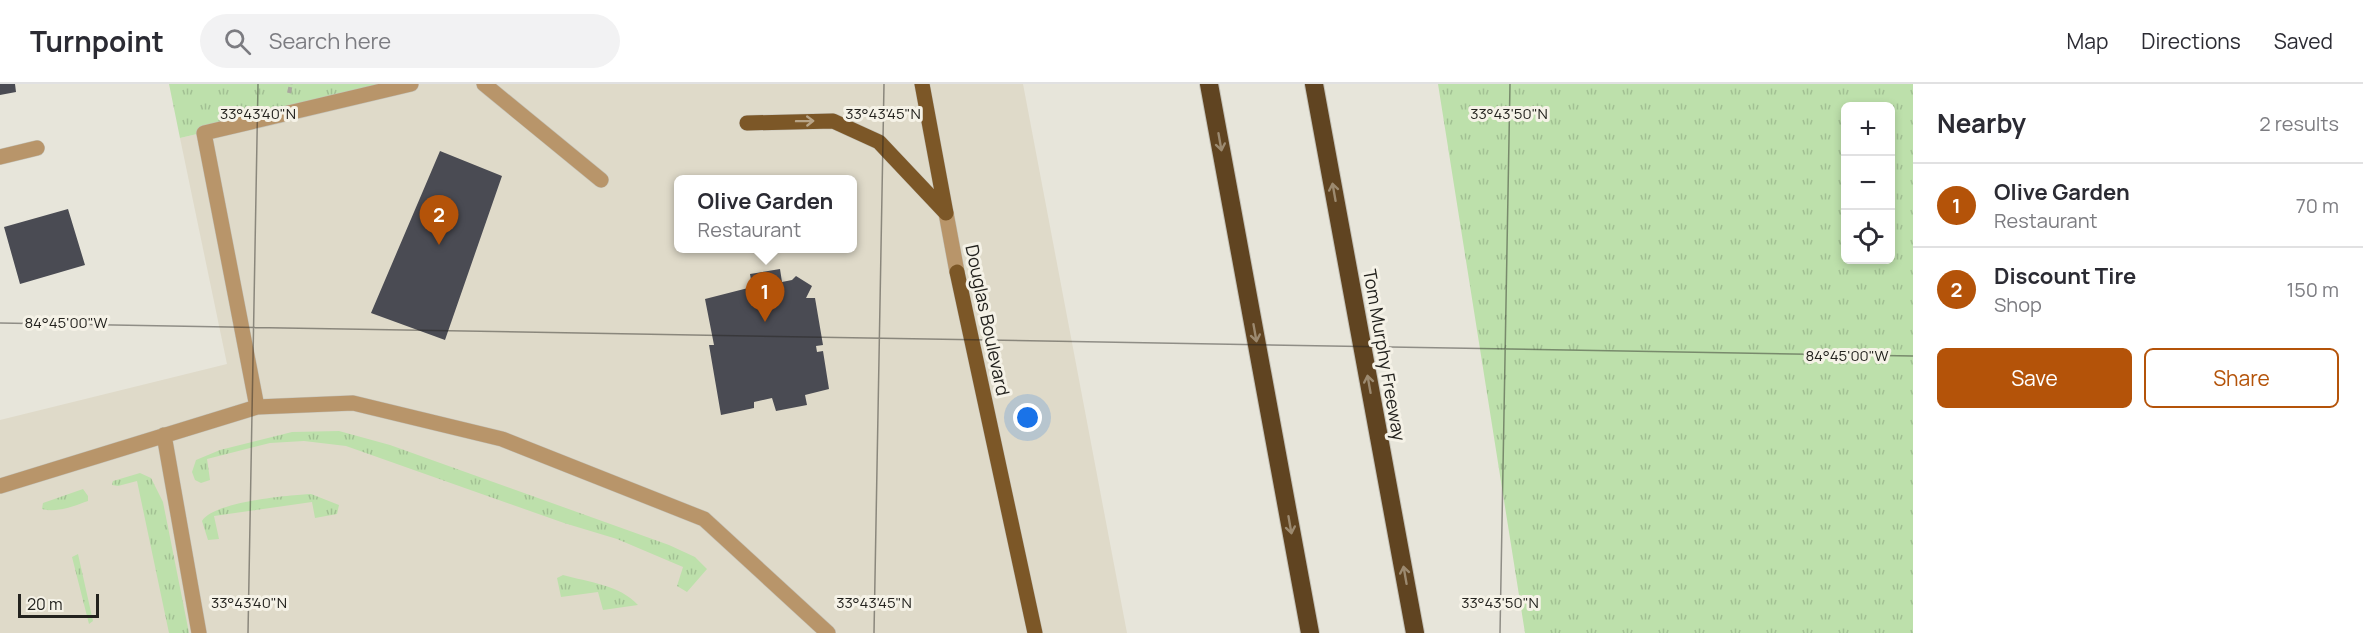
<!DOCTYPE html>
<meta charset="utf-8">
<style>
body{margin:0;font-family:Manrope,sans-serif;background:#f2f2f3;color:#2b2b33}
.controls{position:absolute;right:18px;top:18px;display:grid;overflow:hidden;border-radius:9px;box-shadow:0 3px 9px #0003}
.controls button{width:54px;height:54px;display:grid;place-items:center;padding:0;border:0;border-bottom:2px solid #e1e1e2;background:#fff;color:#2b2b33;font:30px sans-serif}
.scale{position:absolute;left:18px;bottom:15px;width:81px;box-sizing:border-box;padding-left:6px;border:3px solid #23221e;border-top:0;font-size:16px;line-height:21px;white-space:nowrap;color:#23221e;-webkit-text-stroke:4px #f5f2e7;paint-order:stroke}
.you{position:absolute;left:1028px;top:334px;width:21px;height:21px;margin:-15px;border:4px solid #fff;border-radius:50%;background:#1a73e8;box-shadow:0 0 0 9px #1a73e833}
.badge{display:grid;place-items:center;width:39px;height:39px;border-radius:50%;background:#b45309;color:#fff;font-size:20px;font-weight:700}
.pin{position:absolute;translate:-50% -50px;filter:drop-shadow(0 2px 3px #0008)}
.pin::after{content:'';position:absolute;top:32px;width:21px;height:18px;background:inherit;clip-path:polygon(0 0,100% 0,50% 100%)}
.popup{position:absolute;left:674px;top:91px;width:183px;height:78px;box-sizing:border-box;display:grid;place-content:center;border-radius:9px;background:#fff;filter:drop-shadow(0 2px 4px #0005);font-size:20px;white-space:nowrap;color:#7c7c81}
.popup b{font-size:22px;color:#2b2b33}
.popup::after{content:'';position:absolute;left:50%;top:100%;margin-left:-12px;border:12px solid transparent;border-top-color:#fff}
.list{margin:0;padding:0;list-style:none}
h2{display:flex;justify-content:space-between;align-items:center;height:78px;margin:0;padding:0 24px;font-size:26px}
h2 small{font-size:20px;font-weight:400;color:#7c7c81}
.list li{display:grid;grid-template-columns:39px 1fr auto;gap:18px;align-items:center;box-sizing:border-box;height:84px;padding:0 24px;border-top:2px solid #e1e1e2}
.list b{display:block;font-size:22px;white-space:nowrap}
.list p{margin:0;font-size:20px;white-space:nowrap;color:#7c7c81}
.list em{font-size:20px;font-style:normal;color:#7c7c81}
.actions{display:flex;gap:12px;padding:18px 24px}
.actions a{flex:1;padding:14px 0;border:2px solid #b45309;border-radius:9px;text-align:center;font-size:21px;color:#b45309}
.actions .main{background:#b45309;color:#fff}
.icon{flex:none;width:33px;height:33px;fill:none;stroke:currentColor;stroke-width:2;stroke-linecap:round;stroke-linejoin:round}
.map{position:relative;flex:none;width:1913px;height:549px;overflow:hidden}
header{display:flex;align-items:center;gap:36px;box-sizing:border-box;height:84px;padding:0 30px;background:#fff;border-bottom:2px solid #e1e1e2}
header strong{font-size:28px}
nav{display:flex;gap:33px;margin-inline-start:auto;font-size:21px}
.search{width:420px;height:54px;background:#f2f2f3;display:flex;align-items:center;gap:15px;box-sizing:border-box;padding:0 21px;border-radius:33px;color:#7c7c81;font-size:22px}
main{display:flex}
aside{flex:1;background:#fff}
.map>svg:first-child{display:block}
.built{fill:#dfdac9;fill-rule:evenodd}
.grass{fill:url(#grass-tufts);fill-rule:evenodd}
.building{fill:#4a4b53}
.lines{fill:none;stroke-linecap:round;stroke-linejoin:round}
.minor-casing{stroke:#c4c2b8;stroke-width:16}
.major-casing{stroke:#c4c2b8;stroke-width:16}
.highway-casing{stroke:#c4c2b8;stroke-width:20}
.path{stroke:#aaa89f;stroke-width:4;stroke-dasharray:6 3;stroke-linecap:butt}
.minor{stroke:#b8956a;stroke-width:15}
.major{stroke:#7c5727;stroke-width:15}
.highway{stroke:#604421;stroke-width:18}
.oneway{stroke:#b8a487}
.oneway2{stroke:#9c8a70}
.ticks{fill:none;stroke:#23221e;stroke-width:1.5;stroke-opacity:0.45}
.labels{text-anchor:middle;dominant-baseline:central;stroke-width:6;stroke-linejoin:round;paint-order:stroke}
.street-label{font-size:18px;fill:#23221e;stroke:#f5f2e7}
.ticks-label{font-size:15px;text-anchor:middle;fill:#23221e;stroke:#f5f2e7;stroke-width:6;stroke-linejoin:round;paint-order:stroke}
</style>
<header>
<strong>Turnpoint</strong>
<div class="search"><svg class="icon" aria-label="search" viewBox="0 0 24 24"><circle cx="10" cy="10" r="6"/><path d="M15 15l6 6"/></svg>Search here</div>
<nav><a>Map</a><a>Directions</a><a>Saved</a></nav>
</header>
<main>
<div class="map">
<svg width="1913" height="549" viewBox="0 0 1913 549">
<defs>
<pattern id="grass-tufts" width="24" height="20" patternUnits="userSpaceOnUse" patternTransform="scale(1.5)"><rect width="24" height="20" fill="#bde0ab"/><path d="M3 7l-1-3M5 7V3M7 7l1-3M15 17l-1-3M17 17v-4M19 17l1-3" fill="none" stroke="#a2c093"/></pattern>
</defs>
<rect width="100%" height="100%" fill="#e7e5da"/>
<!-- built -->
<path class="built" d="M411 0H1023L1127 549H0V336L227 280 180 54ZM678 95H852V164H678Z"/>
<!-- grass -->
<path class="grass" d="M169 0H411L180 54Z
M1438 0H1913V549H1525ZM1846 22H1890V176H1846Z
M339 347 390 361 669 461 695 473 707 485 687 508 677 502 683 483 617 455 564 439 346 362 304 357 270 359 207 375 210 396 201 399 195 396 192 388 196 376 220 366 292 348Z
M140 389 151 394 163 418 189 549H169L137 397 118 402 112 401 113 397Z
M83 405 88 412V417C74 422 57 429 42 425L43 419Z
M311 410 339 421 337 430 315 434 312 418 214 432 219 455 208 456 202 437C213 418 289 411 311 410Z
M78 470 93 537 89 540 72 473Z
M563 491C588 498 620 501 638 521L603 526 598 508 561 513 557 494Z"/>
<!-- building -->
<path class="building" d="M0 0H15L16 8 0 11Z
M440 67 502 92 445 256 371 229Z
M68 125 85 181 20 200 4 143Z
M780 185 782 198 792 196 796 192 812 202 806 214H815L823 261 816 262 817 268 823 267 829 305 805 311 807 321 776 327 772 314 754 318V324L721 331 709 261H714L705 215 752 203 750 190Z"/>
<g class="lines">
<!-- minor casing -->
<g class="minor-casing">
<path id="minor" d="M484 0 601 96
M0 73 37 64
M946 129 957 188
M257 323 204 49 411 0
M164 351 199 549
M0 402 257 323 353 319 502 355 704 435 828 549"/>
</g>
<!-- major casing -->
<g class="major-casing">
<path id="major" d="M922 0 946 129
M747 39 833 37 879 58 946 129
M957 188 1035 549"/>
</g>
<!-- highway casing -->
<g class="highway-casing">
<path id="highway" d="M1209 0 1310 549
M1314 0 1415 549"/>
</g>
<!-- path -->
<path class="path" d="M289 9 291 0"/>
<!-- minor -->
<use href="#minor" class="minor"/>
<!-- major -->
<use href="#major" class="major"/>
<!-- highway -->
<use href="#highway" class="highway"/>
</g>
<!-- one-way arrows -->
<defs><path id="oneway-shaft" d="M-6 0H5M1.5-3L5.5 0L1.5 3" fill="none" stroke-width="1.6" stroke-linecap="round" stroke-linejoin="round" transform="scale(1.5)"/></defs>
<use class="oneway" href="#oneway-shaft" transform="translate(805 37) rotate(-1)"/>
<g class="oneway2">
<use href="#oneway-shaft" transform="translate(1220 58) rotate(80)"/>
<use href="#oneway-shaft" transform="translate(1334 108) rotate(-100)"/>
<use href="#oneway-shaft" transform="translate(1255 249) rotate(80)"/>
<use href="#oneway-shaft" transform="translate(1369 300) rotate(-100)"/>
<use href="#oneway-shaft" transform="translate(1290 441) rotate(80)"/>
<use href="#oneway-shaft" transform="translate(1405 491) rotate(-100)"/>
</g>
<!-- ticks -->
<path class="ticks" d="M0 239 1913 272M248 549 258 0M874 549 884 0M1500 549 1510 0"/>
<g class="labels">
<!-- street labels -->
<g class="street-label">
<text transform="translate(988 236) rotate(78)">Douglas Boulevard</text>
<text transform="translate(1385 271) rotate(80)">Tom Murphy Freeway</text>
</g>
</g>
<g class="ticks-label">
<text x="258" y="35">33°43'40"N</text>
<text x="883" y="35">33°43'45"N</text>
<text x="1509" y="35">33°43'50"N</text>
<text x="66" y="244">84°45'00"W</text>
<text x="1847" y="277">84°45'00"W</text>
<text x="249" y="524">33°43'40"N</text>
<text x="874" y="524">33°43'45"N</text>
<text x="1500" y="524">33°43'50"N</text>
</g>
</svg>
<div class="controls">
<button>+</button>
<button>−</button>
<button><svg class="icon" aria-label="locate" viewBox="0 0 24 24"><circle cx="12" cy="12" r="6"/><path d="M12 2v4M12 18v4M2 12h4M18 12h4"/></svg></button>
</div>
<div class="scale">20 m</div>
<div class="you"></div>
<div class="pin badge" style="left:765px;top:238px">1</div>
<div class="popup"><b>Olive Garden</b>Restaurant</div>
<div class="pin badge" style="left:439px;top:161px">2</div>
</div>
<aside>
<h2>Nearby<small>2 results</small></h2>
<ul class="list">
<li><span class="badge">1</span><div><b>Olive Garden</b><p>Restaurant</p></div><em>70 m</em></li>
<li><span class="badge">2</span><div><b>Discount Tire</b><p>Shop</p></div><em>150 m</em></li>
</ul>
<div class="actions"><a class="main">Save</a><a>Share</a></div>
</aside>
</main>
